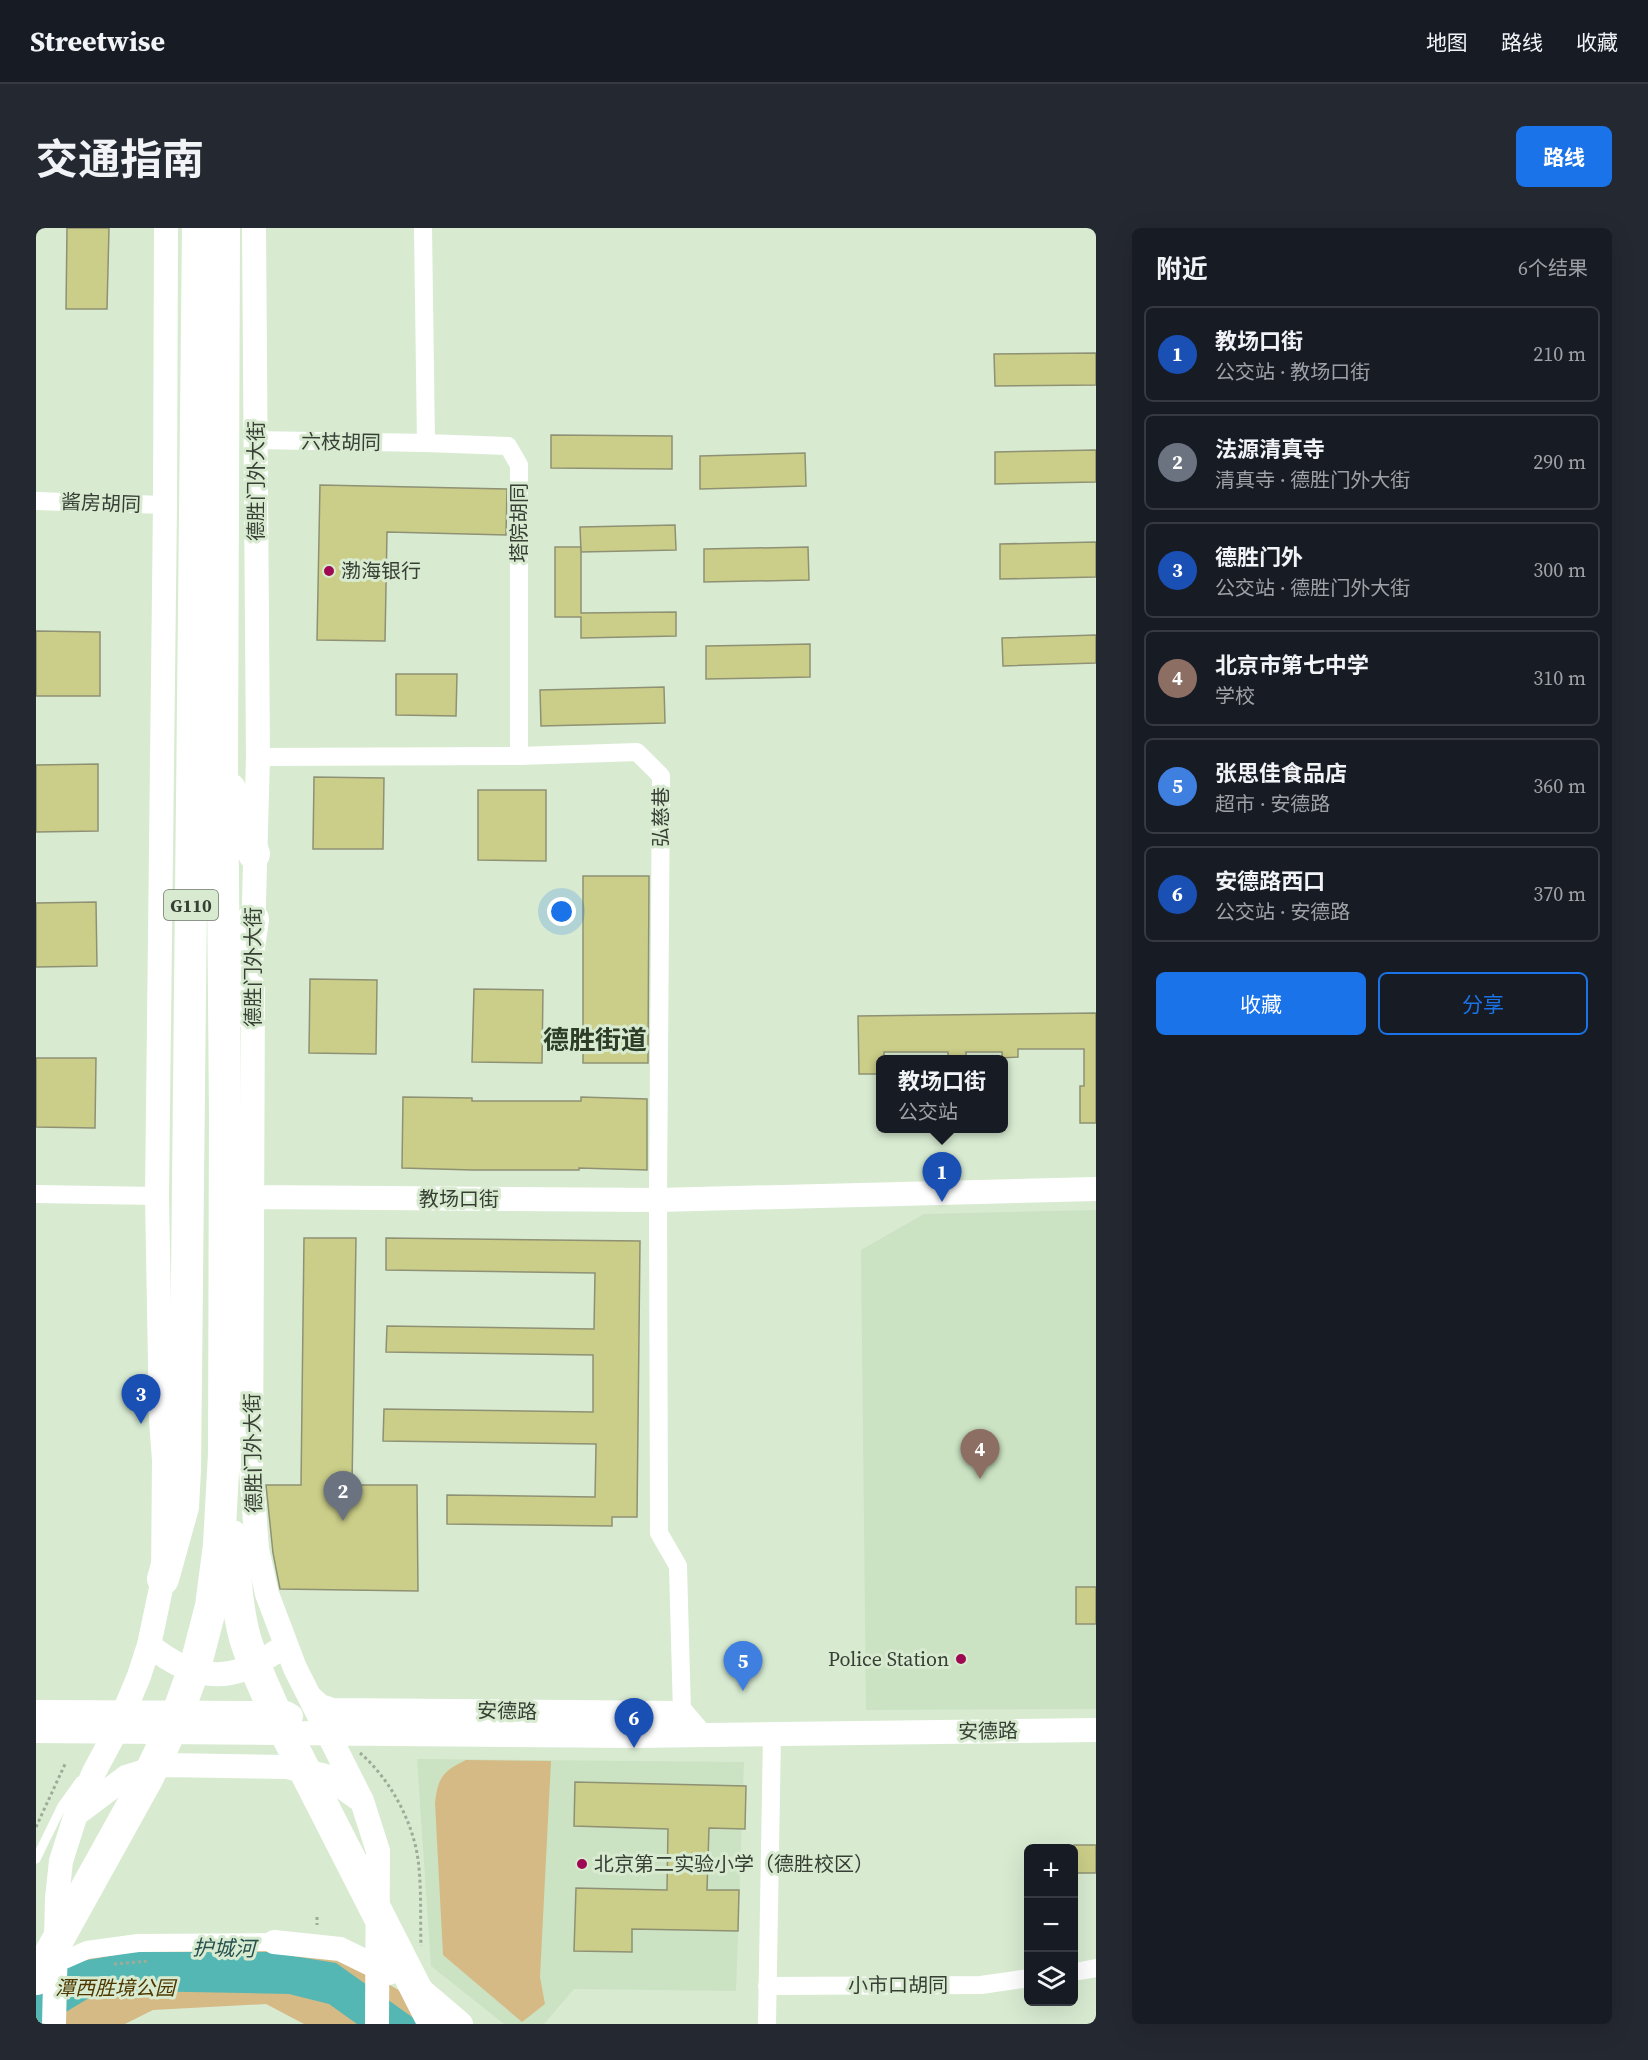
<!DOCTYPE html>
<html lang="zh">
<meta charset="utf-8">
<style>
body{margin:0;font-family:"Source Serif 4","Noto Sans SC",serif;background:#242831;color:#f1f3f6}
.controls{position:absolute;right:18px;bottom:18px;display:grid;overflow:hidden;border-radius:9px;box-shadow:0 6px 24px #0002}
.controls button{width:54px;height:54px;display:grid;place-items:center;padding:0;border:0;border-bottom:2px solid #363941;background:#171b24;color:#f1f3f6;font:30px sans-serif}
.you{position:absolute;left:526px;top:684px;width:21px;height:21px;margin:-15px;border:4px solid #fff;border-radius:50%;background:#1a73e8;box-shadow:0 0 0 9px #1a73e833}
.badge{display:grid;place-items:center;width:39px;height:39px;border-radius:50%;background:#1a73e8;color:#fff;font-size:20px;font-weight:700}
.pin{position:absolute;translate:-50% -50px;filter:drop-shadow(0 2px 3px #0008)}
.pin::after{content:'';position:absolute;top:32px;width:21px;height:18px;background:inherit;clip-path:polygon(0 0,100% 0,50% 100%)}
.popup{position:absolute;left:840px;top:827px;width:132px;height:78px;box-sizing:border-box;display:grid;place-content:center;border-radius:9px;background:#171b24;filter:drop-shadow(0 2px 4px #0005);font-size:20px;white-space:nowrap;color:#9ea1a6}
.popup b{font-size:22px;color:#f1f3f6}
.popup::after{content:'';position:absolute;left:50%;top:100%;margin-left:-12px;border:12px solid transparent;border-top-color:#171b24}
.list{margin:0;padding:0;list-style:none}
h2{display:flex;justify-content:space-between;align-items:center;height:78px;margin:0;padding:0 24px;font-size:26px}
h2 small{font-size:20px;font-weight:400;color:#9ea1a6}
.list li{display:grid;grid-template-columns:39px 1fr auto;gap:18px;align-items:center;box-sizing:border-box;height:96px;margin:0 12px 12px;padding:0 12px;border:2px solid #363941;border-radius:9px}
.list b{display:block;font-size:22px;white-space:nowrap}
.list p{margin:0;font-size:20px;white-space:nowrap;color:#9ea1a6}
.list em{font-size:20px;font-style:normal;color:#9ea1a6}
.actions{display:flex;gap:12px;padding:18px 24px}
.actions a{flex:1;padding:14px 0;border:2px solid #1a73e8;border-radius:9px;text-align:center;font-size:21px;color:#1a73e8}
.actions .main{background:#1a73e8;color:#fff}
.icon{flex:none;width:33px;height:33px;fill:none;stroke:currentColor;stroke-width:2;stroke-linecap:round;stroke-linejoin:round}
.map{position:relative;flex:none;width:1060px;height:1796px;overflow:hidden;border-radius:9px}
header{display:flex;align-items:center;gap:36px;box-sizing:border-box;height:84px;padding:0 30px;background:#171b24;border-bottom:2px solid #363941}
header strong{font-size:28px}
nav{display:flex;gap:33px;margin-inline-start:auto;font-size:21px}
.intro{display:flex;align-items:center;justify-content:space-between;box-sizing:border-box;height:144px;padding:0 36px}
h1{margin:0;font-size:42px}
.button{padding:15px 27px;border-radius:9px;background:#1a73e8;color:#fff;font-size:21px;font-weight:700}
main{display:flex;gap:36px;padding:0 36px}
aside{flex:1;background:#171b24;border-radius:9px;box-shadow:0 6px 24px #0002}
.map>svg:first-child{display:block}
.built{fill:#cbe3c2}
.green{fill:#d6ba86}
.water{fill:#55b7b3}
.building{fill:#cbce88;stroke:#8f9174;stroke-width:1.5}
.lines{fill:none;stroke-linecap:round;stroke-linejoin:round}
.path{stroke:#9dac98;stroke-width:3;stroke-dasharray:3 3;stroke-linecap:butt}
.lane{stroke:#fff;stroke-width:9}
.street{stroke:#fff;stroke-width:18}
.secondary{stroke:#fff;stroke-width:24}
.highway{stroke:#fff;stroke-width:32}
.poi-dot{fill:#9e0751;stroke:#d8ebd1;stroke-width:2}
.labels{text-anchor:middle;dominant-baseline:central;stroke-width:6;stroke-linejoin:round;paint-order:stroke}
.shield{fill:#d8ebd1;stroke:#677364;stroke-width:1.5}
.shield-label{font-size:18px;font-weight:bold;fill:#373f35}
.street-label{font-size:20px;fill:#373f35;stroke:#d8ebd1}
.poi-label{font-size:20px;fill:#373f35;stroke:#d8ebd1;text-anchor:start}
.park-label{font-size:20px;font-style:italic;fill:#4e3800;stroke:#d8ebd1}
.water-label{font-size:21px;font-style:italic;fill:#25514f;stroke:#d8ebd1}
.district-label{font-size:26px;font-weight:bold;fill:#2d3d27;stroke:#d8ebd1}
</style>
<header>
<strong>Streetwise</strong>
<nav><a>地图</a><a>路线</a><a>收藏</a></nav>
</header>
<div class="intro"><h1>交通指南</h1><a class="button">路线</a></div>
<main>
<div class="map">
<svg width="1060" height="1796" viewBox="0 0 1060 1796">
<rect width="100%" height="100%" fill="#d8ebd1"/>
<!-- built -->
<path class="built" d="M1060 982V1481L830 1482 825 1022 888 986Z
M381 1531 708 1534 700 1763 538 1761 508 1796H468L395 1738Z"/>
<!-- green -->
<path class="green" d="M430 1532 515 1533 504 1749 509 1776 486 1794 407 1727 399 1575C402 1549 407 1543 430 1532Z
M100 1718 242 1722 303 1728 408 1788 417 1796H268L230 1776 117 1782 89 1796H0L33 1734Z"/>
<!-- water -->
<path class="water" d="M97 1724H232L300 1735 386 1796H321L293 1776 253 1766 99 1763 53 1770 10 1796H0V1758L40 1734Z"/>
<!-- building -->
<path class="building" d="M31 0H73L71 81H30Z
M1060 125V157L959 158 958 126Z
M515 207 636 208V241L515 240Z
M1060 222V254L959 256V224Z
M769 225 770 258 664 261V228Z
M284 257 471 261 470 307 351 304 349 413 281 412Z
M639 297 640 322 545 324 544 299Z
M1060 314V349L964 351V316Z
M519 319H545V385L640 384V408L545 410V389H519Z
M772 319 773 352 668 354V321Z
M0 403 64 404V468H0Z
M1060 407V435L967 438 966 410Z
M774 416V449L670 451V418Z
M360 446H421L420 488 360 487Z
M628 459 629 495 505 498 504 462Z
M62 536V603L0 604V537Z
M278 549 348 550 347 621H277Z
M442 562H510V633L442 632Z
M547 648H613L612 835H547Z
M60 674 61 738 0 739V675Z
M274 751 341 752 340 826 273 825Z
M438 761 507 762 506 835 436 834Z
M1060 785V895H1044V858H1048V821H982V829L966 830V824H930V830H912V824H848V831H844V846H823L822 788Z
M0 830H60L59 900 0 899Z
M367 869 436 870V873H545V869L611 871V942L543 940V942H437L366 940Z
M268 1010H320L316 1257H381L382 1363 244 1361 237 1325 230 1257H265Z
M350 1010 604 1013 601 1289H576V1298L411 1296V1267L559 1269 560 1216 347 1213 348 1181 557 1184V1127L350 1124 351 1098 558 1101 559 1045 350 1042Z
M1040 1359H1060V1396H1040Z
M539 1554 710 1558 709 1601 673 1600 671 1662H703L702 1703 596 1701V1724L538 1723 540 1660 631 1662 632 1601 538 1598Z
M1038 1617H1060V1645H1038Z"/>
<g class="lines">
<!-- path -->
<path class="path" d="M324 1525C352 1549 374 1588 381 1625 386 1654 384 1687 385 1718
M0 1599 30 1534
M281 1689V1697
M78 1736 113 1733"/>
<!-- lane -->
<path class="lane" d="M0 1631 26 1578 44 1553"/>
<!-- street -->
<path class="street" d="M387 0 390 215 472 218 483 237V528
M219 212 390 215
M0 273 129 277
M222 529 483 528 601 524 625 548 622 972 623 1305 642 1338 646 1485
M0 966 121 968
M10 1740 51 1722 102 1715 238 1714
M1038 1744 1060 1740
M731 1758 945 1757 993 1750
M731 1796 736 1506"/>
<!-- secondary -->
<path class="secondary" d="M217 709 222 529 218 0
M217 758 215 1241 221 1321 231 1366 259 1440 326 1573 342 1623 341 1796
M218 969 622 972 1060 961
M113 1417C140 1439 173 1455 208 1441 223 1435 236 1426 250 1418
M273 1468 284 1478 296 1482 646 1485 664 1506
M0 1484 250 1485 255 1488
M0 1503 598 1508 1060 1502
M42 1585 90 1549 129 1537 251 1539 290 1548 324 1572
M238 1714 304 1721 353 1745
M384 1761 425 1796
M18 1796 21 1670 25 1633 40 1586 58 1544 80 1503 103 1448 113 1417 127 1351 128 1232 125 1191 121 968 129 277 130 0"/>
<!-- highway -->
<path class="highway" d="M194 561 218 626
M204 783 217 691
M196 1308C199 1341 200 1377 209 1410 217 1437 230 1463 241 1488L398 1796
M127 1351 147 1279 149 1242 162 0
M0 1751 111 1551 139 1493 161 1432 175 1378 183 1317 188 1226 189 888 186 537 188 0"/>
</g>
<!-- markers -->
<g class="poi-dot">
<circle cx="293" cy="343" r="6"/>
<circle cx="925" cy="1431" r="6"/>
<circle cx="546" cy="1636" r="6"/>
</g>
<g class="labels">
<!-- shield labels -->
<rect class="shield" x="128" y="662" width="54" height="30" rx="4.5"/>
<g class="shield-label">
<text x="155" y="677">G110</text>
</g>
<!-- street labels -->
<g class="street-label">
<text transform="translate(305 214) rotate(1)">六枝胡同</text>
<text transform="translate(220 253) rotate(-90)">德胜门外大街</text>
<text transform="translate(65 275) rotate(2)">酱房胡同</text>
<text transform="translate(483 295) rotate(-90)">塔院胡同</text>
<text transform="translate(625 589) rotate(-90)">弘慈巷</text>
<text transform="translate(217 739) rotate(-90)">德胜门外大街</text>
<text x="423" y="971">教场口街</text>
<text transform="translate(217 1225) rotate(-91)">德胜门外大街</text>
<text transform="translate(471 1483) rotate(1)">安德路</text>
<text transform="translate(952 1503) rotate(-1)">安德路</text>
<text x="862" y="1757">小市口胡同</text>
</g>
<!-- poi labels -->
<g class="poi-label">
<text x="305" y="343">渤海银行</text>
<text x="913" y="1431" text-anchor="end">Police Station</text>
<text x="558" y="1636">北京第二实验小学（德胜校区）</text>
</g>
<!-- park labels -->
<g class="park-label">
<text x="79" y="1760">潭西胜境公园</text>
</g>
<!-- water labels -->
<g class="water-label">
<text transform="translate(188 1720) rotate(1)">护城河</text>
</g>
<!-- district labels -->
<g class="district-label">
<text x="559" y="812">德胜街道</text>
</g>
</g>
</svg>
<div class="controls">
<button>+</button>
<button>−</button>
<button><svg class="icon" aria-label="layers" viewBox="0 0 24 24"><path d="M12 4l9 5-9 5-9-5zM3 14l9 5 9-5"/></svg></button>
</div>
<div class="you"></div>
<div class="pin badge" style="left:906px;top:974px;background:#1a4fb4">1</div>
<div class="popup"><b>教场口街</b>公交站</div>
<div class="pin badge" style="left:307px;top:1293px;background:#6b7280">2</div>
<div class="pin badge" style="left:105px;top:1196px;background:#1a4fb4">3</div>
<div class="pin badge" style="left:944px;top:1251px;background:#8d6e63">4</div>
<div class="pin badge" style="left:707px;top:1463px;background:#3f7fe0">5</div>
<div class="pin badge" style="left:598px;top:1520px;background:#1a4fb4">6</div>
</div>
<aside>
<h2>附近<small>6个结果</small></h2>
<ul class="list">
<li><span class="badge" style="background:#1a4fb4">1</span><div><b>教场口街</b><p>公交站 · 教场口街</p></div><em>210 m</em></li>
<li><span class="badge" style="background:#6b7280">2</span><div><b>法源清真寺</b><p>清真寺 · 德胜门外大街</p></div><em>290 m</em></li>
<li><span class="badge" style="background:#1a4fb4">3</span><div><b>德胜门外</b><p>公交站 · 德胜门外大街</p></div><em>300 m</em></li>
<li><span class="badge" style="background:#8d6e63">4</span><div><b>北京市第七中学</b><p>学校</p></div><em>310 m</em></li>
<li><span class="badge" style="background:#3f7fe0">5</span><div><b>张思佳食品店</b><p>超市 · 安德路</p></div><em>360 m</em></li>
<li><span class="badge" style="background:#1a4fb4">6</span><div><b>安德路西口</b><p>公交站 · 安德路</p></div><em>370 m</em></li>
</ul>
<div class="actions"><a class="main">收藏</a><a>分享</a></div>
</aside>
</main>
